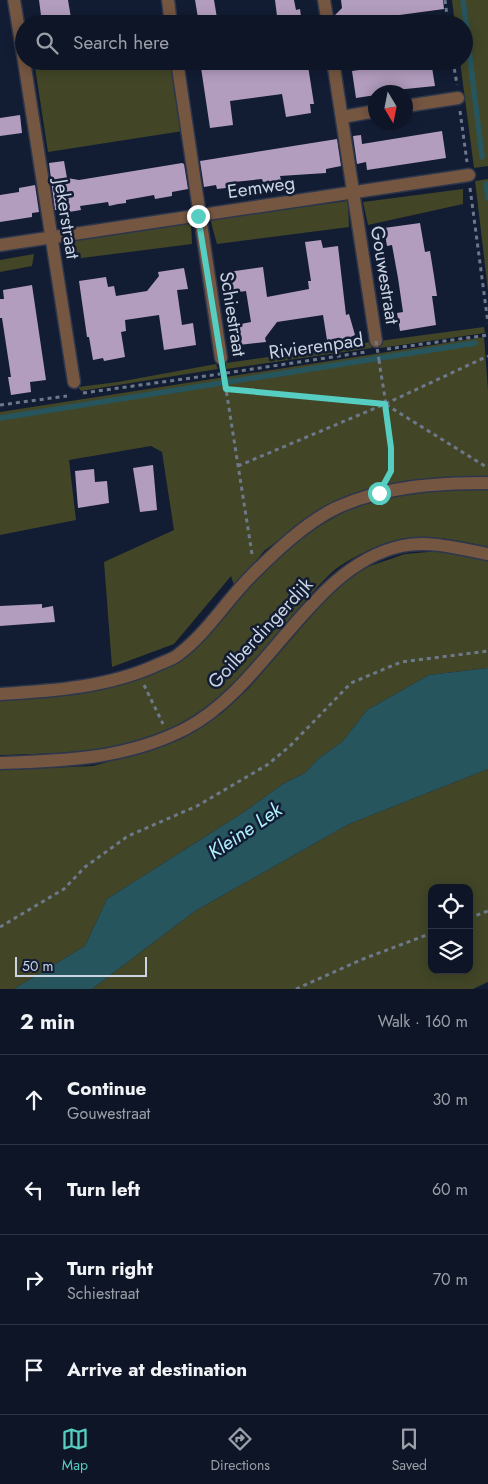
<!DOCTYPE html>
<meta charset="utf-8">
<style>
body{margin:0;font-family:Jost,sans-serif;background:#171e2e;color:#f1f3f6}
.controls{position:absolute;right:15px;bottom:15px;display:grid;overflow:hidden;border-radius:10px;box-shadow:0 2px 12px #0003}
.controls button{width:45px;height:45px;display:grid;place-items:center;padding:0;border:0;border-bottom:1px solid #2e3443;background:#0e1526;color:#f1f3f6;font:25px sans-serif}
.compass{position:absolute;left:368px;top:85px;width:45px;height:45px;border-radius:50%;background:#0e1526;box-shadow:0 2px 12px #0003;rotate:170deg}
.scale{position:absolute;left:15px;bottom:12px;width:132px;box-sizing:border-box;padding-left:5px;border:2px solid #cbd4e3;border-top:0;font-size:14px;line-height:18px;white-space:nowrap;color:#cbd4e3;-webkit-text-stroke:4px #121c33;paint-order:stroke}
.stop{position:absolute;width:15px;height:15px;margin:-11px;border:4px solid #57cec2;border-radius:50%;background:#fff}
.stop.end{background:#57cec2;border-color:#fff;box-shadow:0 1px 5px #0008}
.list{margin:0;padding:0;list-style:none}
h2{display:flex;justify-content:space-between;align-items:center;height:65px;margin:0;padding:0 20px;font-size:21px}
h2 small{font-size:16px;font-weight:400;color:#9b9fa7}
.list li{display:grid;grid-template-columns:32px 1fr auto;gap:15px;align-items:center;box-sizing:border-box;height:90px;padding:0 20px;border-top:1px solid #2e3443}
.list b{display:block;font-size:19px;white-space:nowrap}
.list p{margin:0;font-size:16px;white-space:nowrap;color:#9b9fa7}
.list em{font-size:16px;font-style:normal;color:#9b9fa7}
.icon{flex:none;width:28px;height:28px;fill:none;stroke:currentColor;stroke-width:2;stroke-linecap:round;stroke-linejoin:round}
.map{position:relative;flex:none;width:488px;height:989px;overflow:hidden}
.search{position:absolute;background:#0e1526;box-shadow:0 2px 12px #0003;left:15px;right:15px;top:15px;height:55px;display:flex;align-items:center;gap:12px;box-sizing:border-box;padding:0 18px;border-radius:28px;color:#9b9fa7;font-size:19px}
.sheet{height:425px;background:#0e1526}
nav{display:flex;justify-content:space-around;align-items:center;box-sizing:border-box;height:70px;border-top:1px solid #2e3443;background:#0e1526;font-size:14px;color:#9b9fa7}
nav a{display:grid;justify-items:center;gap:2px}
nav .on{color:#57cec2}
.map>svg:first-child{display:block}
.green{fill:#424627;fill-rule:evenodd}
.water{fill:#26555e}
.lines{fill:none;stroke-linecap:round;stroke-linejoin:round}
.stream{stroke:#26555e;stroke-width:5.5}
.building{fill:#b39dbf}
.minor-casing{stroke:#2c364c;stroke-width:15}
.path{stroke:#6e788b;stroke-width:3;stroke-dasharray:4 4;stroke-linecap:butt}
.minor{stroke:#745641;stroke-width:12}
.path-bridge{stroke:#6e788b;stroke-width:3;stroke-dasharray:4 4;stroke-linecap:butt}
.route{stroke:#57cec2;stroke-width:6}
.labels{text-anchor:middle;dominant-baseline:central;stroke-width:5;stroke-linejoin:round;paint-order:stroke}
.street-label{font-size:19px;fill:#cbd4e3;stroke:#121c33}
.water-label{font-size:20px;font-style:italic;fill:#aff0fd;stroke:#121c33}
</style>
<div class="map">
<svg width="488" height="989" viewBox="0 0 488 989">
<rect width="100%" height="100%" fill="#121c33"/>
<!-- green -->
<path class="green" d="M452 0H488V166L474 168 460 61H464V24H455Z
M34 61H172L183 131 48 152Z
M488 179V291L475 181Z
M463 189V204L368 225 363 202Z
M348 201 349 227 217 244 210 219Z
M191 222 192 244 66 260 64 242Z
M34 254 32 266 0 272V260Z
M484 327 485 333 380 348 379 341Z
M484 337 488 390V480L424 482 294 529 264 551 235 588 231 576 174 644 112 667 104 562 174 530 162 452 151 446 69 460 76 520 0 535V412Z
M371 342 372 348 226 369V363Z
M216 364 218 369 81 391 78 387 118 382Z
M452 488 488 489V547C465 541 425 534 401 539 381 543 346 559 330 574 280 623 245 689 181 723 122 754 64 753 0 755V698C50 692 123 691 167 668 207 646 228 610 258 578 296 537 347 502 403 493 419 491 436 490 452 488Z
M439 551 488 559V668L429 675 367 710 343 741 318 759 305 773 283 784 244 812 107 899 85 946 14 989H0V770L93 766 143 752 187 733 222 713 249 688 338 585 367 567 405 554Z
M488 769V982L473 989H92L195 911 349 824ZM432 888H469V970H432Z"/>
<!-- water -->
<path class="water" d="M488 668V769L349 824 195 911 92 989H14L85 946 107 899 244 812 283 784 305 773 318 759 343 741 367 710 429 675Z"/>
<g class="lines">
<!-- stream -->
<path class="stream" d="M463 0 482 157
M486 184 488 198
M0 418 475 343"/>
</g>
<!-- building -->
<path class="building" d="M39 0H68L71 18 42 23Z
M195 0H214L218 24H199Z
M275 0H294L296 10 300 9 302 24H278Z
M341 0H443L444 9 392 16 393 24H377L376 19 336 24 335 15 342 8Z
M200 61H304V67L308 66 314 104H310L311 113 286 117 282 94 230 101 233 125 210 128Z
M419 61H431L435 86 376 92V95L356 98 352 71Z
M20 115 22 133 0 136V118Z
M442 131 446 158 367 170 366 162 357 164 353 136 361 135 362 144Z
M337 139 341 166 326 169V173L280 176 281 180 263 182 262 179 234 182 235 187 217 189 216 185 204 187 200 161Z
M64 161 67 178 79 180 182 163 184 164 188 189 172 192V196L155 199 154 195 126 200V203L118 204 109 206 108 202 80 206 81 210 63 213 62 209 55 210 49 163Z
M35 185 39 212 32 213V217L0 222V195L19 192V188Z
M420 223 425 252 430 251 434 276 437 296H432L436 325 400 331 397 313 403 312 398 278 392 245 387 246 384 228Z
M321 240 323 248 338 246 346 315 349 314 355 335 339 342 338 339 327 340 323 315 277 322 265 338 266 342 239 345 236 325 251 322 246 291 232 293 228 272 263 267 267 297 309 289 308 281H311L305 242Z
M184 268 188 289 177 290 182 325 193 323 196 345 164 350 159 315 125 320 126 331 121 332 125 357 104 361 103 358 93 360 89 337H87L79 281 106 277 108 287 114 286 116 296 147 291 159 276 158 272Z
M32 285 46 380 30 382 31 392 11 395 8 377H11L2 318H0V299H4L3 290Z
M153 465 157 510 140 512 133 468Z
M94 469 95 482 107 481 109 503 78 508 75 471Z
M42 604V608L53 606 55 622 0 626V606Z"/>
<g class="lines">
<!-- minor casing -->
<g class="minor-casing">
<path id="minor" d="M14 0 24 61
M168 0 171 24
M324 0 328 24
M24 61 74 382
M177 61 221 358
M333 61 376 341
M406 106 458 98
M342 117 376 111
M0 245 469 175
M0 694C53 691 110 687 159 664 165 661 174 659 179 654 207 633 226 601 251 576 275 552 305 523 336 508 384 486 437 483 488 483
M0 763C64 761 126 759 185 729 269 685 311 565 402 546 429 540 461 549 488 554"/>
</g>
<!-- path -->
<path class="path" d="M445 0 448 24
M453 61 457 85
M460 111 467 162
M470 188 488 323
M387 349 488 335
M379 360C382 385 398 457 388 477
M226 373 366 352
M83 393 220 374
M0 405 67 396
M238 466 385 404 488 356
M252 554 226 389 385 404 488 468
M144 685 163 724
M469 918 488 911
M0 927 64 889 85 867 128 836 197 806 267 765 290 746 351 683 401 662 488 651
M296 989 363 959 432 933"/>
<!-- minor -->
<use href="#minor" class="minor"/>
<!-- path-bridge -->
<path class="path-bridge" d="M376 341 379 360
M221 358 226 389"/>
</g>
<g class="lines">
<!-- route -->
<path class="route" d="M198 216 226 389 385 404 391 448V471L379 493"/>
</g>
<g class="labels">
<!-- street labels -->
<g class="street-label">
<text transform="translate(261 187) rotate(-8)">Eemweg</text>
<text transform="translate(67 219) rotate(81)">Jekerstraat</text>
<text transform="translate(385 275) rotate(81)">Gouwestraat</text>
<text transform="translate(233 314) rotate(81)">Schiestraat</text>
<text transform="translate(316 346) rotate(-8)">Rivierenpad</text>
<text transform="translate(260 633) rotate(-47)">Goilberdingerdijk</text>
</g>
<!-- water labels -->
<g class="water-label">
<text transform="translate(245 831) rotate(-34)">Kleine Lek</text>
</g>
</g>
</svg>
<div class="controls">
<button><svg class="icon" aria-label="locate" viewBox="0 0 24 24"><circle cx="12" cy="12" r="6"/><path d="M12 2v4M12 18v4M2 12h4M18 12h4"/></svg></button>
<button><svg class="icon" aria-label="layers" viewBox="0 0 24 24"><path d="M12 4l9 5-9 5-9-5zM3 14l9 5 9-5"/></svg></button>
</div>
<svg class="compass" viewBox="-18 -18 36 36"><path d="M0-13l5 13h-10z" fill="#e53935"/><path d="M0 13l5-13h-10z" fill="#9b9fa7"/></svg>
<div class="scale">50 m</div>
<div class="stop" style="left:379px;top:493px"></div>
<div class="stop end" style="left:198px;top:216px"></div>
<div class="search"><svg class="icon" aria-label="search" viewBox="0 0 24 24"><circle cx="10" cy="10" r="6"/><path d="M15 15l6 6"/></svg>Search here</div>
</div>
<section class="sheet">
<h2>2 min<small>Walk · 160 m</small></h2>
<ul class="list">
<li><svg class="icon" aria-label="ahead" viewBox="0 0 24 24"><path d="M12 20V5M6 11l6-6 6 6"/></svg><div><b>Continue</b><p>Gouwestraat</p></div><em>30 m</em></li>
<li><svg class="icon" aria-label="left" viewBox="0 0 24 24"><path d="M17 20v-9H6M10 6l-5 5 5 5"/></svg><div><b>Turn left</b></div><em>60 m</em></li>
<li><svg class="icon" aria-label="right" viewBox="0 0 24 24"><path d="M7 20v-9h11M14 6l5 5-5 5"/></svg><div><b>Turn right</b><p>Schiestraat</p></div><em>70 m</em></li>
<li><svg class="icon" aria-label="arrive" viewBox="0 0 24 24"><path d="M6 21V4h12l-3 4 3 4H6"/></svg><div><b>Arrive at destination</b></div></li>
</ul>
</section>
<nav>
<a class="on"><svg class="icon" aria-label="map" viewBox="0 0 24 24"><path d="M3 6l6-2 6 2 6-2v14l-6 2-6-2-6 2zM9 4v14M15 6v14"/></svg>Map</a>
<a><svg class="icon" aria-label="directions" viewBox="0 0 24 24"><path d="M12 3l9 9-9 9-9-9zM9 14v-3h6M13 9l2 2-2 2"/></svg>Directions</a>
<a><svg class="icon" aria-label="saved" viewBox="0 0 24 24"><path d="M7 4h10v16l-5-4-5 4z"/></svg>Saved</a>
</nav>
